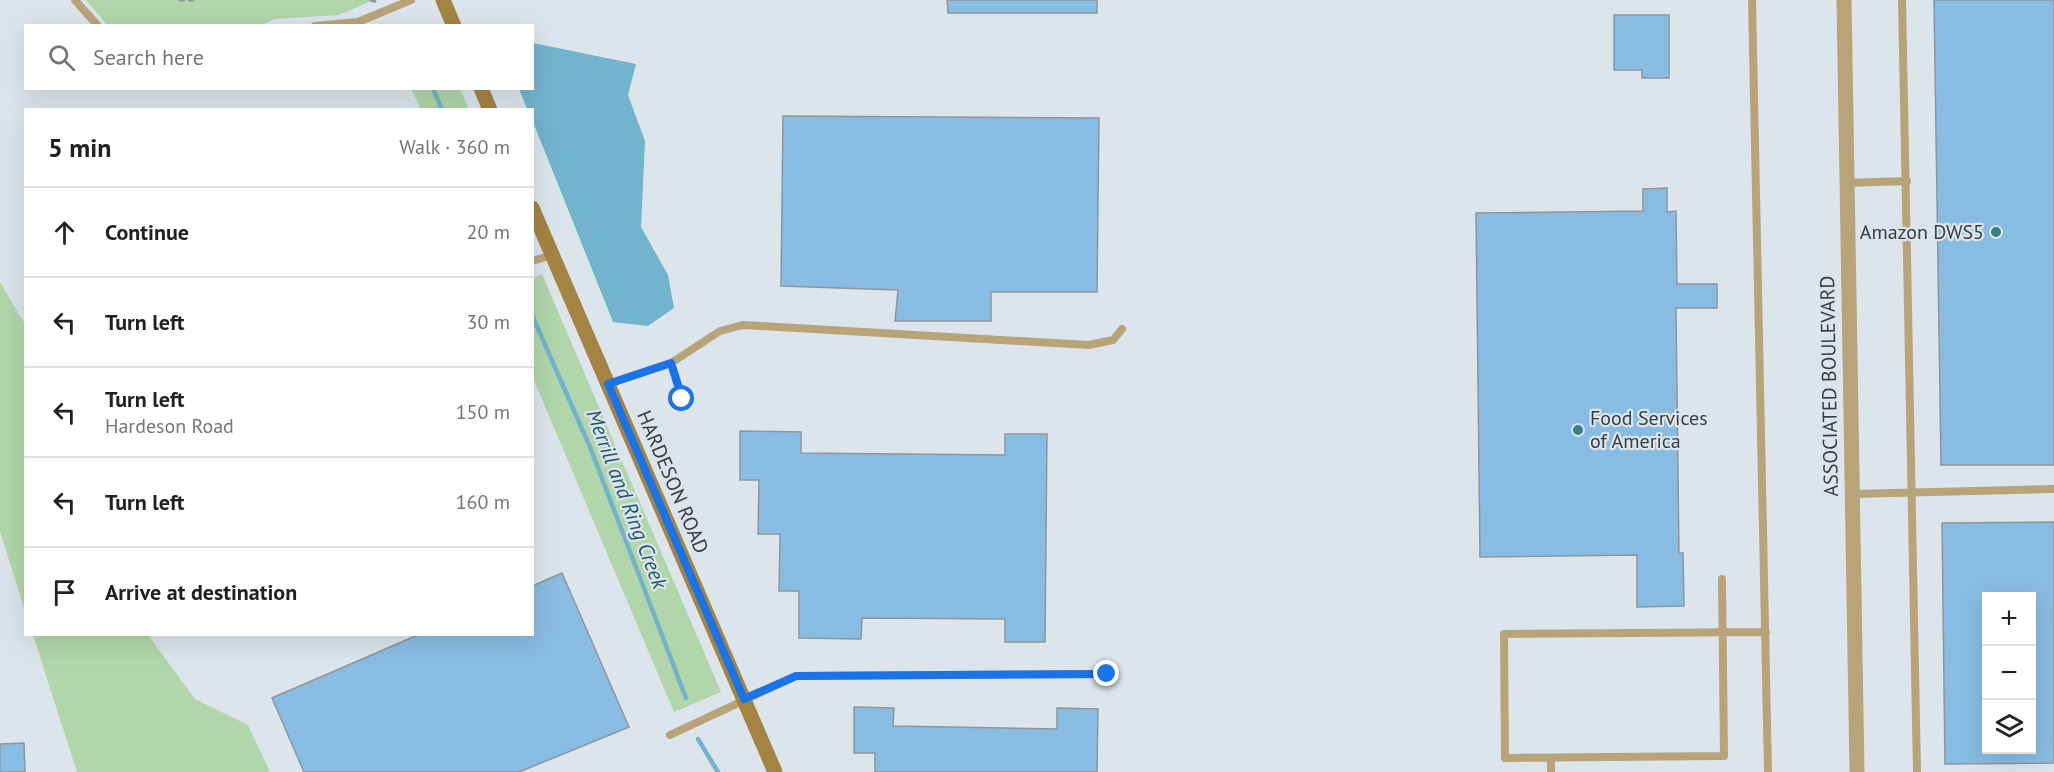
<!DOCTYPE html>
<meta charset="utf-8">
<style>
body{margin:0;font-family:"PT Sans",sans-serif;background:#f6f6f6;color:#202124}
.controls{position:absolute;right:18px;bottom:18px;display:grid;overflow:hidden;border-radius:0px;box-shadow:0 6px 24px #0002}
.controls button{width:54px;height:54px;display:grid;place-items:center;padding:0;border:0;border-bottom:2px solid #e0e0e0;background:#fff;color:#202124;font:30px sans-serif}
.stop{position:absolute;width:18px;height:18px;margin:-14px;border:4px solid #1a73e8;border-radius:50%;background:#fff}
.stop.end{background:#1a73e8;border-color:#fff;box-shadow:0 2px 6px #0008}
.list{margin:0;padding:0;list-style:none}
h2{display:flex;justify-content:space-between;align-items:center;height:78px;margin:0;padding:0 24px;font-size:26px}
h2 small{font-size:20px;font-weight:400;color:#757577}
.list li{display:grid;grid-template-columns:39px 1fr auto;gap:18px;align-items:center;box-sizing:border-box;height:90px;padding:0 24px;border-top:2px solid #e0e0e0}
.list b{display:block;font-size:22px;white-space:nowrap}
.list p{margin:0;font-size:20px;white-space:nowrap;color:#757577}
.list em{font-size:20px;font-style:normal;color:#757577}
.icon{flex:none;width:33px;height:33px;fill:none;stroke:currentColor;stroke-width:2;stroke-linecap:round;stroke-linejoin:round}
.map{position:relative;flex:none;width:2054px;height:772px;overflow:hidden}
.search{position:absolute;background:#fff;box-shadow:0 6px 24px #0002;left:24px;top:24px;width:510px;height:66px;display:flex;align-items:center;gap:15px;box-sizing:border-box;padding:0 21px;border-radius:0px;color:#757577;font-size:22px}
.panel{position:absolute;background:#fff;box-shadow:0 6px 24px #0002;left:24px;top:108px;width:510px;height:528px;border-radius:0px}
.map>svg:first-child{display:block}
.green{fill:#b1d6aa}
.water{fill:#72b4cd}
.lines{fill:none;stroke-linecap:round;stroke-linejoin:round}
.stream{stroke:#72b4cd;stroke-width:4.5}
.building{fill:#89bce2;stroke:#8e969d;stroke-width:1.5;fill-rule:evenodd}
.path{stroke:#91979c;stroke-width:3;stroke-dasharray:6 3;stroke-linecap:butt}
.lane{stroke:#b9a47a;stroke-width:8}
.street{stroke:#b9a47a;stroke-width:15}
.secondary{stroke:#a48442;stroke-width:15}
.route{stroke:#1a73e8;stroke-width:8}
.poi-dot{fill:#39808a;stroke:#dce5ec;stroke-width:2}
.labels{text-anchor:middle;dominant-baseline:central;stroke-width:4.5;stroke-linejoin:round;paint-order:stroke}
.poi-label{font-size:20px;fill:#393c3f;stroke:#dce5ec;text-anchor:end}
.street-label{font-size:20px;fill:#393c3f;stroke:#dce5ec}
.water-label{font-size:21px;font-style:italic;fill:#1f5568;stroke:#dce5ec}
</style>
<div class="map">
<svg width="2054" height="772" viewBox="0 0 2054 772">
<rect width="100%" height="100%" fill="#dce5ec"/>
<!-- green -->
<path class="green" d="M86 0H374L339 15 275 19 262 25 108 26Z
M411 89H460L469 109H421Z
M542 274 721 692 674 712 533 378V278Z
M0 282 25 324V611L0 532Z
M33 635H148L195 699 248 725 270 772H77Z"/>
<!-- water -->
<path class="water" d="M533 43 636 64 628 95 645 141 641 227 668 275 674 308 648 326 613 322 533 122 532 110 527 109 519 89 532 88Z"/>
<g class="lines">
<!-- stream -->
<path class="stream" d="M433 88 442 110
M532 315 590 447 686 698
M698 739 718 772"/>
</g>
<!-- building -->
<path class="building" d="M947 0H1097V13H948Z
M1934 0H2054V465H1941Z
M1614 15H1669V78H1642V70H1614Z
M783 116 1099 118 1097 292H991V321H895L898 290 781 286Z
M1667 188V212L1676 211 1677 284H1717V308H1676L1679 553H1683L1684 606 1637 607V555L1480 557 1476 213 1643 211V189Z
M740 431 801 432V453L1005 455V434H1047L1045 642H1005V619L862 618 861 639 799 638V591H779L780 534H758L759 480H740Z
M2054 522V763L1945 764 1942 523ZM1986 597H2031V750H1986Z
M562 573 629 727 519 772H304L272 698 420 634H532V586Z
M854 707 894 708 893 726 1057 729V708L1098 709 1097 772H875V753H854Z
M24 743 25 772H0V744Z"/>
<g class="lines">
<!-- path -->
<path class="path" d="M179 0H196
M370 0 378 2"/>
<!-- lane -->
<path class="lane" d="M75 0 98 26
M1752 0 1768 772
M1902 0 1917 772
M315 26 358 22 411 0
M1846 183 1907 181
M532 261 553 255
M671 363 683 399
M608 384 671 363 720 331 743 325 1089 345 1113 340 1122 329
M1853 494 2054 489
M1722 579 1724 756 1505 758 1504 634C1591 633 1679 633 1766 632
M670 735 796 676 1107 674
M1551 758V772"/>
<!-- street -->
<path class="street" d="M1844 0 1857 772"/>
<!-- secondary -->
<path class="secondary" d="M443 0 454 26
M481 88 490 110
M532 208 775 772"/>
</g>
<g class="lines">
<!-- route -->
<path class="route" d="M682 399 671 363 608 384 744 699 796 676 1107 674"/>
</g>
<!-- markers -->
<g class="poi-dot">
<circle cx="1996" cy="232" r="6"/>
<circle cx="1578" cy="430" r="6"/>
</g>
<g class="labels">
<!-- poi labels -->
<g class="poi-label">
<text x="1984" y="232">Amazon DWS5</text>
<text x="1590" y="418" text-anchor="start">Food Services<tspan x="1590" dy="23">of America</tspan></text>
</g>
<!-- street labels -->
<g class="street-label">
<text transform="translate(1829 386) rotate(-91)">ASSOCIATED BOULEVARD</text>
<text transform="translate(673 482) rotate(67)">HARDESON ROAD</text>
</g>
<!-- water labels -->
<g class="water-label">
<text transform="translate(627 499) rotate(69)">Merrill and Ring Creek</text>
</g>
</g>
</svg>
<div class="controls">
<button>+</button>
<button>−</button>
<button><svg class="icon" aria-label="layers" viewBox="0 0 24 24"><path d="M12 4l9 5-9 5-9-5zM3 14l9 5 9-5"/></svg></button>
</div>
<div class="stop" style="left:682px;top:399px"></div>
<div class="stop end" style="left:1107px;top:674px"></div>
<div class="search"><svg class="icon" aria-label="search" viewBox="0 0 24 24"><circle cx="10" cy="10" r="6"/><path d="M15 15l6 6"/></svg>Search here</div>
<section class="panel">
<h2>5 min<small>Walk · 360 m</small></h2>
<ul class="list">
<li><svg class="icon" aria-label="ahead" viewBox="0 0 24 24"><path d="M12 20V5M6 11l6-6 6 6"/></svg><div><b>Continue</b></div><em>20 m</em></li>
<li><svg class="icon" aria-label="left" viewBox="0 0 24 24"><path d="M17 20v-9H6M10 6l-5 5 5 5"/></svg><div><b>Turn left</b></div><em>30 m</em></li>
<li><svg class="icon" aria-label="left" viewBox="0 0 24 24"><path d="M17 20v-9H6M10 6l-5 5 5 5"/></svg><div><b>Turn left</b><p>Hardeson Road</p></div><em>150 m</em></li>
<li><svg class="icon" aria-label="left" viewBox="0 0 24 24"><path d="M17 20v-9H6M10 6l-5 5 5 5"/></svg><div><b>Turn left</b></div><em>160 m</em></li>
<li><svg class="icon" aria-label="arrive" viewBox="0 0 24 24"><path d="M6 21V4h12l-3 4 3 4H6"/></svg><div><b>Arrive at destination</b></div></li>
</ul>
</section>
</div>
